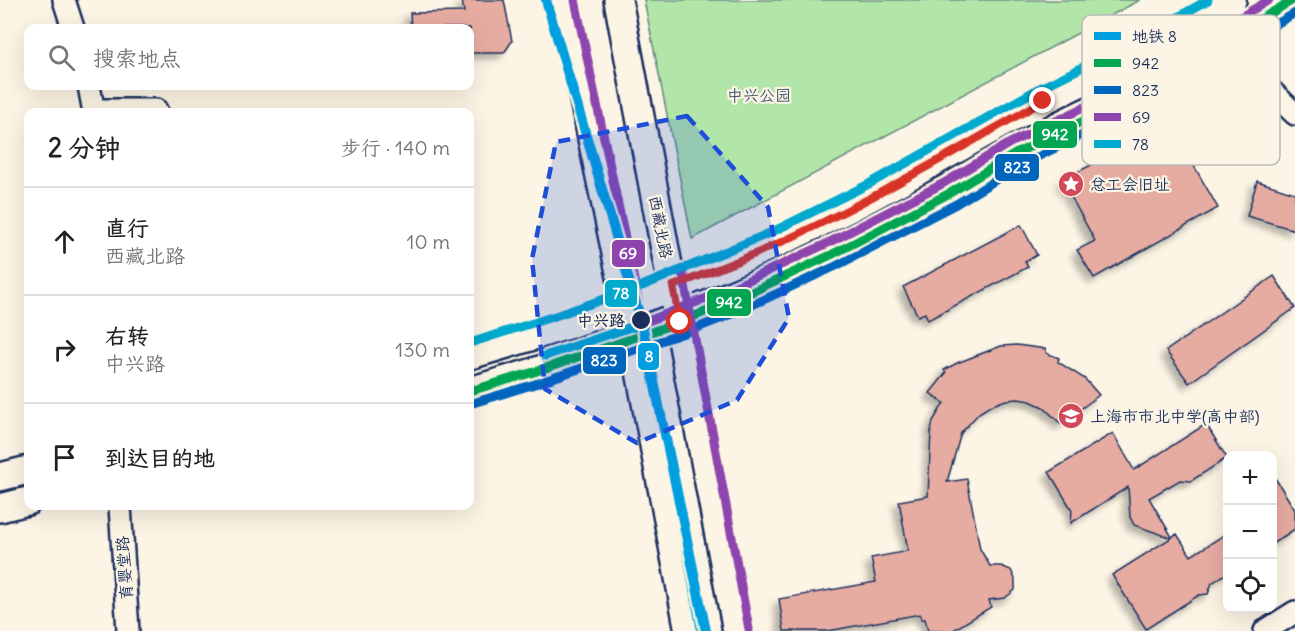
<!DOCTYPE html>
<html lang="zh">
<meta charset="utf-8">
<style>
body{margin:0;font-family:Delius,"LXGW WenKai TC",sans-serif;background:#f2f2f2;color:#222}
.controls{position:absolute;right:18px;bottom:18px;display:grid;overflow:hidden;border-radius:12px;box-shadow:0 6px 24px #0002}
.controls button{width:54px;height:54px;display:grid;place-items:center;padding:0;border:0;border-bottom:2px solid #e0e0e0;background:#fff;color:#222;font:30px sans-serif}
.stop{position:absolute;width:18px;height:18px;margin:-14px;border:4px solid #d93025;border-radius:50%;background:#fff}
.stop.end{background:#d93025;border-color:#fff;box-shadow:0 2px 6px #0008}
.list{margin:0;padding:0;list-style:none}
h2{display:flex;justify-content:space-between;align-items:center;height:78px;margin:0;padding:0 24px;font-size:26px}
h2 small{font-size:20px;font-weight:400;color:#767676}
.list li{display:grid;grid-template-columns:39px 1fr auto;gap:18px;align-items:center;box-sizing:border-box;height:108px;padding:0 24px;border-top:2px solid #e0e0e0}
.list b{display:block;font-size:22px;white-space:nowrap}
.list p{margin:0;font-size:20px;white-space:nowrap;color:#767676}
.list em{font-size:20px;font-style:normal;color:#767676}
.icon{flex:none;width:33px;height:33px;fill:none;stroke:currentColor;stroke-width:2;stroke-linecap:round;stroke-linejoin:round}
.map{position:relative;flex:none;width:1295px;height:631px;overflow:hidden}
.search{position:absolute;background:#fff;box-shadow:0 6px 24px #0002;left:24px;top:24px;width:450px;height:66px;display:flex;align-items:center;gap:15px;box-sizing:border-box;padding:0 21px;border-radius:12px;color:#767676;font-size:22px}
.panel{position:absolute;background:#fff;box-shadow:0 6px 24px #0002;left:24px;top:108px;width:450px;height:402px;border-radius:12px}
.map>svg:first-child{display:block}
.green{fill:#b2e6a8;stroke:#668a83;stroke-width:1.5}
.building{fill:#e6aca2;stroke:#1b2f5e;stroke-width:1.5;filter:url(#shadow)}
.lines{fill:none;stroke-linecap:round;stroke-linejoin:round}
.minor-casing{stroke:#1b2f5e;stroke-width:26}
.major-casing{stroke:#1b2f5e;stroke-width:32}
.minor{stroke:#fcf5e5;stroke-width:21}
.major{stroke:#fcf5e5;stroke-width:27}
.bus-1-casing{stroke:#fcf5e5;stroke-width:14}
.bus-2-casing{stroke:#fcf5e5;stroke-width:14}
.bus-3-casing{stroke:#fcf5e5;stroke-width:14}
.bus-4-casing{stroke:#fcf5e5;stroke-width:14}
.bus-1{stroke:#00a651;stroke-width:9}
.bus-2{stroke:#0065bd;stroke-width:9}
.bus-3{stroke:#8e44ad;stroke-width:9}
.bus-4{stroke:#00a9ce;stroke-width:9}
.metro-1-casing{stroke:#fcf5e5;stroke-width:15}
.metro-1{stroke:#009fdf;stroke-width:10}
.route{stroke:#d93025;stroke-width:8}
.marked{fill:#1d4ed8;fill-opacity:0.2;stroke:#1d4ed8;stroke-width:4.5;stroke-dasharray:12 8;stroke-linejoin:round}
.stop-dot{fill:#1b2f5e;stroke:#fcf5e5;stroke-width:2}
.labels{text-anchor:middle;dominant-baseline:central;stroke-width:4.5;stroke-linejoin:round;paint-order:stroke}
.park-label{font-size:16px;fill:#39546d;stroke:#fcf5e5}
.poi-label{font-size:16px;fill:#1b2f5e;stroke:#fcf5e5;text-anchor:start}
.street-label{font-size:16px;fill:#1b2f5e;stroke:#fcf5e5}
.stop-label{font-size:16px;font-weight:bold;fill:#1b2f5e;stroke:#fcf5e5;text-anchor:end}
.key{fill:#fcf5e5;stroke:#b8babc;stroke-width:1.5}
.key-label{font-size:16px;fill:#1b2f5e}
.line-badge{stroke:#fcf5e5;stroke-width:2}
.badge-label{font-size:16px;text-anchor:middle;font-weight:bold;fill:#fff}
</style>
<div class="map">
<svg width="1295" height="631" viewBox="0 0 1295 631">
<defs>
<filter id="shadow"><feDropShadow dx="-5.5" dy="5.5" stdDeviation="3" flood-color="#0004"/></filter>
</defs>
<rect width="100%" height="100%" fill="#fcf5e5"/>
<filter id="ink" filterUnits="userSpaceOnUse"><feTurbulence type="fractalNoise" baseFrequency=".0167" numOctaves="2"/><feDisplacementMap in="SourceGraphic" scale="12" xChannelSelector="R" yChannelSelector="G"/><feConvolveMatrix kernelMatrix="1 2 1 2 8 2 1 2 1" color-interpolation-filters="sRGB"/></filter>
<g filter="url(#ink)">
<!-- green -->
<path class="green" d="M644 0H1140L692 239Z"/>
<!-- building -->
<path class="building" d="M462 0H504L512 41 504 53H470V28H411L410 13 464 12Z
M1234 91 1242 104 1250 100 1260 115 1250 120 1253 124 1189 157 1218 208 1094 278 1077 250 1095 241 1062 180Z
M1257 181 1295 193V230L1247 216Z
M1021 225 1037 255 1025 262 1028 267 928 320 925 313 918 316 903 287Z
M1274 276 1295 308 1189 383 1166 351Z
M1017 345 1046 349V353L1059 358 1058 362 1085 379 1099 395 1061 424 1043 407 1030 401 1018 399 1006 400 990 406 979 413 961 433 947 482 967 479 980 549 990 566H1001L1011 570 1015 579V590L1005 598 989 600 991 607 952 631H928L925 619H921L920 614 828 631H784L779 599 876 582 871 558 908 551 899 501 928 496 931 431 933 421 944 403 930 393 946 373 944 370 957 363 1001 346Z
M1206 424 1227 458 1191 481 1180 480 1149 498 1172 537 1177 534 1191 556 1227 533V573L1212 583 1208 594 1199 595 1146 629 1112 575 1171 538 1134 525 1130 517 1128 487 1071 523 1072 510 1049 472 1113 433 1134 470Z
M1272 473 1295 510V529L1272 544Z"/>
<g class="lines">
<!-- minor casing -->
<g class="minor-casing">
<path id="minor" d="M64 0 73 28
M1222 43 1295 114
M89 86 94 112
M94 110H156L157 112
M120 506 128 631
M1265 631 1295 612"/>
</g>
<!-- major casing -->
<g class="major-casing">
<path id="major" d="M563 0 634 339 689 631
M618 0 737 631
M470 355C588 321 706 278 817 224 895 187 968 141 1044 100 1072 86 1101 73 1129 58 1164 40 1198 20 1232 0
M470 391 534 372 680 322 730 302 831 255 950 193 1015 154 1114 106 1142 88 1293 0
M0 477 28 470
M0 508 28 501"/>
</g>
<!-- minor -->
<use href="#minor" class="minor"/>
<!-- major -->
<use href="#major" class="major"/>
<!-- bus-1 casing -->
<g class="bus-1-casing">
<path id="bus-1" d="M470 391 534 372 680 322 730 302 831 255 950 193 1015 154 1114 106 1293 0"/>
</g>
<!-- bus-2 casing -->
<g class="bus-2-casing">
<path id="bus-2" d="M473 403 538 383 684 333 735 313 836 266 956 204 1021 165 1119 117 1295 13"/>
</g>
<!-- bus-3 casing -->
<g class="bus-3-casing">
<path id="bus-3" d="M575 0 643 323 725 291 826 244 944 183 1010 143 1108 96 1269 0
M682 269 749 629"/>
</g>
<!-- bus-4 casing -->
<g class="bus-4-casing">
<path id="bus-4" d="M470 343 555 316 642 286 770 233 869 184 1038 89 1136 41 1208 0
M545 356 631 327 638 328 645 333 701 629"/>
</g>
<!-- bus-1 -->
<use href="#bus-1" class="bus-1"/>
<!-- bus-2 -->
<use href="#bus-2" class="bus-2"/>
<!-- bus-3 -->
<use href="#bus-3" class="bus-3"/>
<!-- bus-4 -->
<use href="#bus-4" class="bus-4"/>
<!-- metro-1 casing -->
<g class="metro-1-casing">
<path id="metro-1" d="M546 0 642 324 706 631"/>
</g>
<!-- metro-1 -->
<use href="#metro-1" class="metro-1"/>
</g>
</g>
<g class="lines" filter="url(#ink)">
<!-- route -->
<path class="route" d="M680 322 673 286C697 277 721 268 745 258 848 215 946 156 1043 101"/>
</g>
<!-- marked area -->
<path class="marked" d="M687 116 768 207 789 318 737 400 637 443 545 389 532 259 556 142Z"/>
<!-- icons -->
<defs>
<g id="sight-disc" transform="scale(1.35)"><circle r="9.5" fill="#d1495b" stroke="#fcf5e5"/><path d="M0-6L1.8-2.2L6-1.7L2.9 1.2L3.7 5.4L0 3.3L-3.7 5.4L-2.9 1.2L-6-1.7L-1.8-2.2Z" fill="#fff"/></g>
<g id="school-disc" transform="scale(1.35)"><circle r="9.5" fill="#d1495b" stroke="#fcf5e5"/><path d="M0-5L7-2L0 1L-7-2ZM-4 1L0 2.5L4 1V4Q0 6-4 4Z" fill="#fff"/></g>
</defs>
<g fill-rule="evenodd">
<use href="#sight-disc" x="1071" y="184"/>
<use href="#school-disc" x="1071" y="416"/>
</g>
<!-- markers -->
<circle class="stop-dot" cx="641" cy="320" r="10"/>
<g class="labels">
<!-- park labels -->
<g class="park-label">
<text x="759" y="95">中兴公园</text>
</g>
<!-- poi labels -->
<g class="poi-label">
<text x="1090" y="184">总工会旧址</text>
<text x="1090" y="416">上海市市北中学(高中部)</text>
</g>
<!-- street labels -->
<g class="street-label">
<text transform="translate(661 227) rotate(79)">西藏北路</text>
<text transform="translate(124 568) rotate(-94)">育婴堂路</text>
</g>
<!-- stop labels -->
<g class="stop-label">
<text x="625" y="320">中兴路</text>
</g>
</g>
<!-- legend -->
<rect x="1082" y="15" width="198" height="150" rx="9" class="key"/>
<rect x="1094" y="32" width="27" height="8" fill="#009fdf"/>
<rect x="1094" y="59" width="27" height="8" fill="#00a651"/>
<rect x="1094" y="86" width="27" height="8" fill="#0065bd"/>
<rect x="1094" y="113" width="27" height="8" fill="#8e44ad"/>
<rect x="1094" y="140" width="27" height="8" fill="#00a9ce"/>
<g class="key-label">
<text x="1132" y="42">地铁 8</text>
<text x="1132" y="69">942</text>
<text x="1132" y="96">823</text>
<text x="1132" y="123">69</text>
<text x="1132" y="150">78</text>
</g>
<g class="line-badge">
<rect x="1032" y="120" width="46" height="29" rx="6" fill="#00a651"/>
<rect x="994" y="153" width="46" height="29" rx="6" fill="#0065bd"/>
<rect x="611" y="239" width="35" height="29" rx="6" fill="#8e44ad"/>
<rect x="604" y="279" width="34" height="29" rx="6" fill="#00a9ce"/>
<rect x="706" y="288" width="46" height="29" rx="6" fill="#00a651"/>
<rect x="637" y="342" width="23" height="29" rx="6" fill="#009fdf"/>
<rect x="582" y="346" width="45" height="29" rx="6" fill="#0065bd"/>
</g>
<g class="badge-label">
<text x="1055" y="140">942</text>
<text x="1017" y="173">823</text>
<text x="628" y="259">69</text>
<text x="621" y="299">78</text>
<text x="729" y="308">942</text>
<text x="649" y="362">8</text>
<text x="604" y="366">823</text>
</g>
</svg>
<div class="controls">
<button>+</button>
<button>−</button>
<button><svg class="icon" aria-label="locate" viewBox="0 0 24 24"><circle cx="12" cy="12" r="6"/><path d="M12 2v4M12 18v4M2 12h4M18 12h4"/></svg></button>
</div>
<div class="stop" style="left:680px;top:322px"></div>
<div class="stop end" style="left:1043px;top:101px"></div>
<div class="search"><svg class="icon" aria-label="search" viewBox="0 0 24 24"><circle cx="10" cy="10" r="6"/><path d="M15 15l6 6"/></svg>搜索地点</div>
<section class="panel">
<h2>2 分钟<small>步行 · 140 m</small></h2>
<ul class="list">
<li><svg class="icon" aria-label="ahead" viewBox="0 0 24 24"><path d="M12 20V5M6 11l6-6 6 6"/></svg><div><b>直行</b><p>西藏北路</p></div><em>10 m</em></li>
<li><svg class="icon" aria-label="right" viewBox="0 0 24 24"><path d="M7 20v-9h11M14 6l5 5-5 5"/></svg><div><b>右转</b><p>中兴路</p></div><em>130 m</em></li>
<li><svg class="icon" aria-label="arrive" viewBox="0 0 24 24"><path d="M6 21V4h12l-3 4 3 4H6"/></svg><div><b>到达目的地</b></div></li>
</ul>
</section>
</div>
